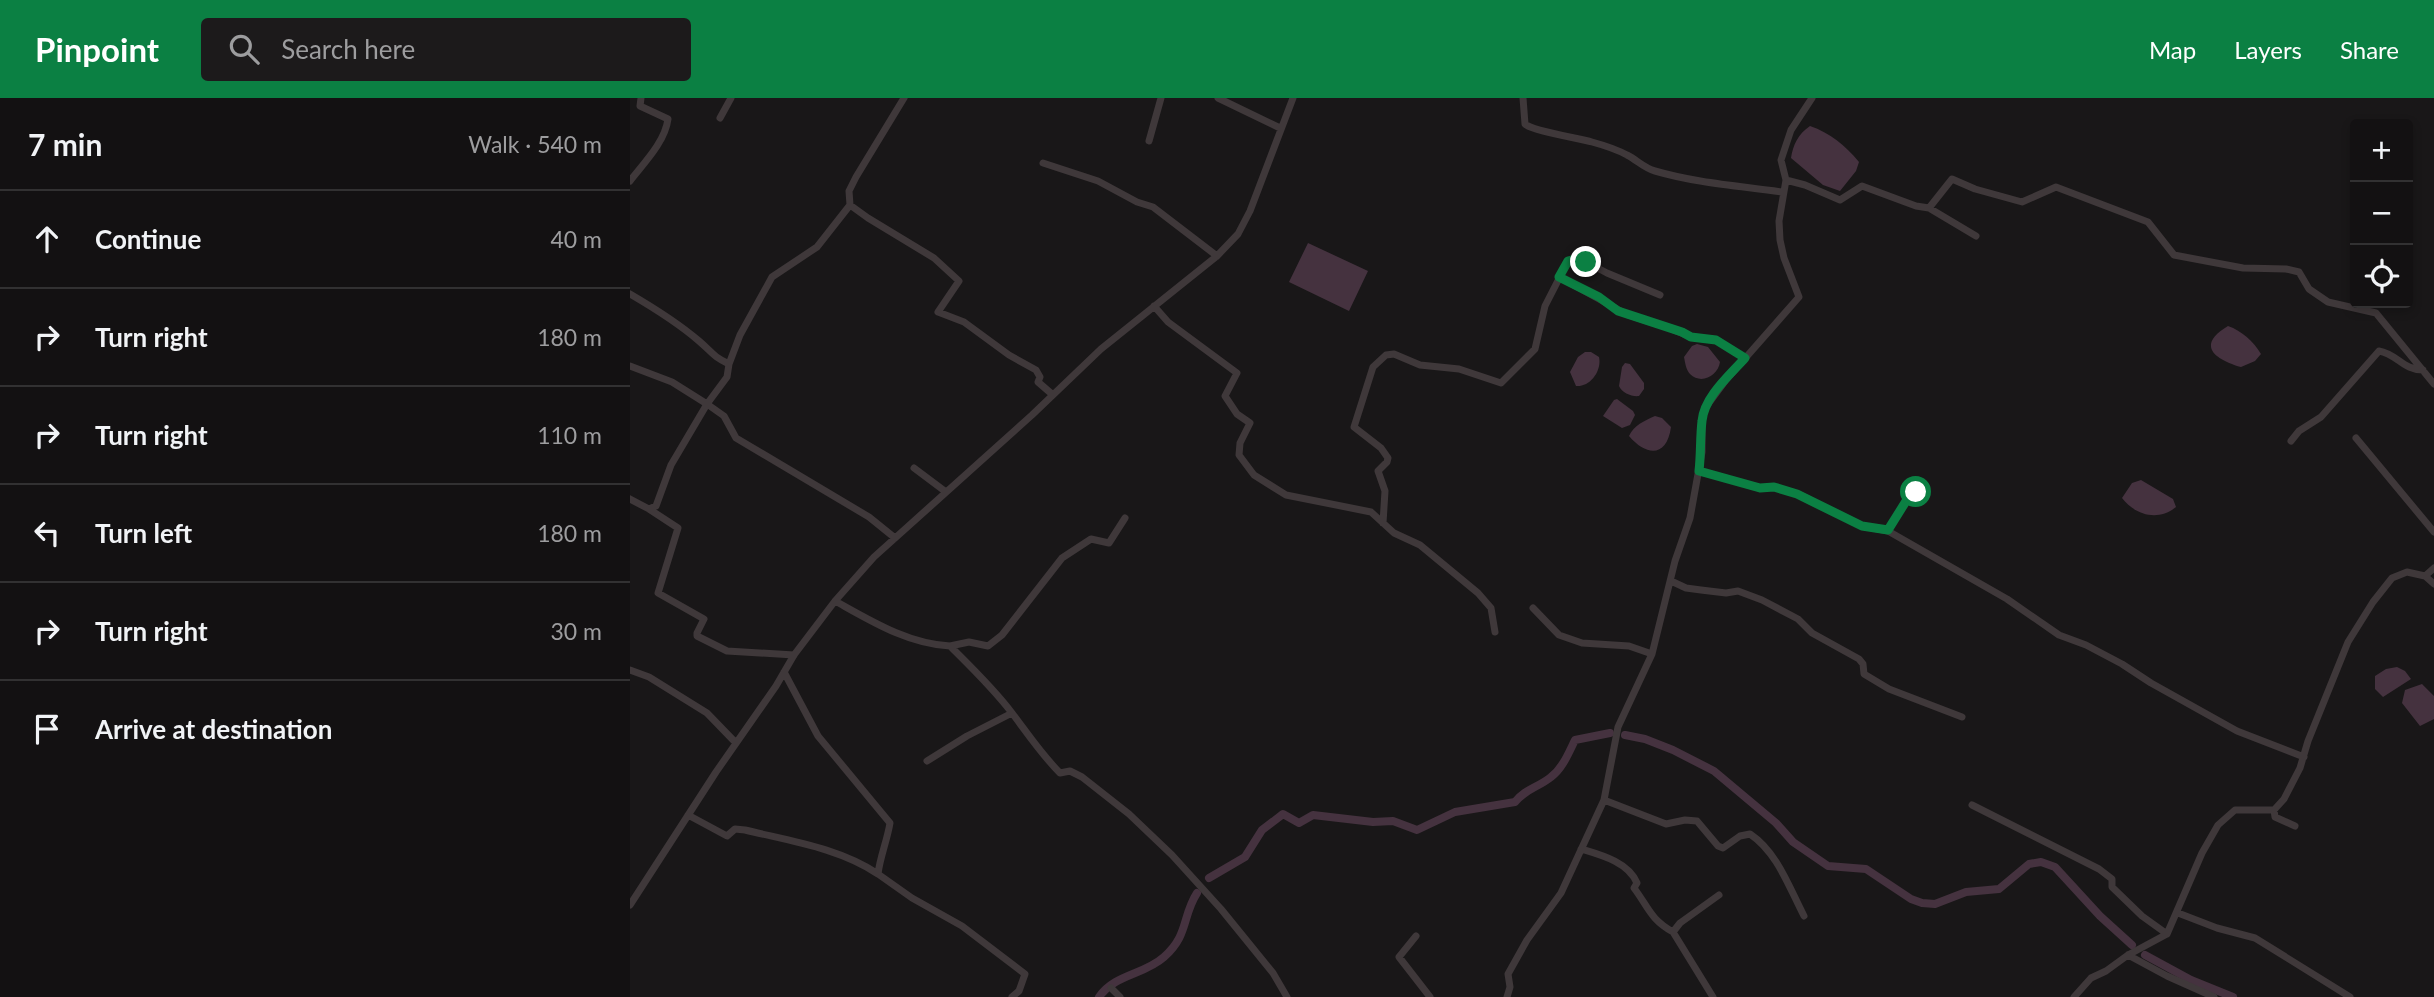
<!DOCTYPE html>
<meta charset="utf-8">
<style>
body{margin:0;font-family:Lato,sans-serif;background:#1c1a1b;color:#f1f3f6}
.controls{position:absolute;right:21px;top:21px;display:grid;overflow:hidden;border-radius:7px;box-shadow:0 4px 10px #0003}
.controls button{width:63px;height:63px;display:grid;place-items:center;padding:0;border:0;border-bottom:2px solid #323132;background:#131112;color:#f1f3f6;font:35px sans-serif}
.stop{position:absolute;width:21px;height:21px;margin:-16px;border:5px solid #0b8043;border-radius:50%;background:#fff}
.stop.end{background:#0b8043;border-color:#fff;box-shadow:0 2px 7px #0008}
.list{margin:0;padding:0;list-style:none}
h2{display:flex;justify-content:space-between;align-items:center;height:91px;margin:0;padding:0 28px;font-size:30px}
h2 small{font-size:23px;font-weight:400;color:#9d9d9f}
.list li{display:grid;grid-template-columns:46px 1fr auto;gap:21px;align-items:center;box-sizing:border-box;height:98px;padding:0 28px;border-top:2px solid #323132}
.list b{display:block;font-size:26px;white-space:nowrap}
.list em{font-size:23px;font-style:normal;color:#9d9d9f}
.icon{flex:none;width:38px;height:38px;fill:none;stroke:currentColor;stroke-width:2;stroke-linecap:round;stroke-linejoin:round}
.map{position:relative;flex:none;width:1804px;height:899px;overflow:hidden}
header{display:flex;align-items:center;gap:42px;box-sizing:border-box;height:98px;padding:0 35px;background:#0b8043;color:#fff}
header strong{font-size:33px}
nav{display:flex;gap:38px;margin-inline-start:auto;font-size:24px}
.search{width:490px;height:63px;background:#1c1a1b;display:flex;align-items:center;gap:18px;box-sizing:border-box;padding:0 24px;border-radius:7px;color:#9d9d9f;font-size:26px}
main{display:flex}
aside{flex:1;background:#131112}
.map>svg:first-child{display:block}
.water{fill:#45323f}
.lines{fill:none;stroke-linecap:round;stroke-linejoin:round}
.canal{stroke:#45323f;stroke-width:8}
.minor{stroke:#3f383a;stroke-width:7}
.route{stroke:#0b8043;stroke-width:9}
</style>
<header>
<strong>Pinpoint</strong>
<div class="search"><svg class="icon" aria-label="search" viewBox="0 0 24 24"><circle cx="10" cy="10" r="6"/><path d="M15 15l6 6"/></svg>Search here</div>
<nav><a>Map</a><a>Layers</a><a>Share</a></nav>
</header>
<main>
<aside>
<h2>7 min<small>Walk · 540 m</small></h2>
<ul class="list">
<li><svg class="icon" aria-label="ahead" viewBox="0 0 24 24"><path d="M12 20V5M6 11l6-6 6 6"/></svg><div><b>Continue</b></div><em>40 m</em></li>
<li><svg class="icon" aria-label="right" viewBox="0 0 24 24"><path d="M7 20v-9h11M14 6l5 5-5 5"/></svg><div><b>Turn right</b></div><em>180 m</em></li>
<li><svg class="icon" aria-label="right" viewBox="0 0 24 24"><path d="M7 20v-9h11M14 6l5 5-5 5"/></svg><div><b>Turn right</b></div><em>110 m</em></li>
<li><svg class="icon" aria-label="left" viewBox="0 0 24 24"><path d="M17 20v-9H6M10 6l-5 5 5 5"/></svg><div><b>Turn left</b></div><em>180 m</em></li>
<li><svg class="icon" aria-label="right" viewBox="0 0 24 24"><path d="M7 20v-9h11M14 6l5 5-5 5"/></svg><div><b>Turn right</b></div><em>30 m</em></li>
<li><svg class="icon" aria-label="arrive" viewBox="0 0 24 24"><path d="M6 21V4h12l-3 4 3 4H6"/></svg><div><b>Arrive at destination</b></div></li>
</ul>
</aside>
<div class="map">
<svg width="1804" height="899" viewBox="0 0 1804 899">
<rect width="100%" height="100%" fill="#191718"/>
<!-- water -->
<path class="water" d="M1180 28C1200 35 1215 47 1229 64L1226 73 1210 93 1193 87 1161 60C1163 47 1168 36 1180 28Z
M678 145 738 173 719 213 659 184Z
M1598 228C1612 233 1623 243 1631 256L1625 263 1611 269C1584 261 1566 247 1598 228Z
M1067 246 1078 249 1090 264C1088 278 1071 287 1060 276 1056 272 1055 264 1054 259L1062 248Z
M955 254H961L969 259C972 272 961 289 946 288L940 274 948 259Z
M995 265 1000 266 1014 285V291L1009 298C1002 299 992 295 989 288L992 269Z
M987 301 1003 313 1005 317 1000 327 992 330 973 318 984 302Z
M1025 318 1032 320 1041 329C1037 359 1017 359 999 338 1004 327 1014 323 1025 318Z
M1511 382 1543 401 1546 409C1528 424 1505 417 1492 400L1502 385Z
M1767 569 1775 573 1781 581 1753 599 1745 591V578L1756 571Z
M1792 586 1804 598V621L1790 628 1772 605 1775 592Z"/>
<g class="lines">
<!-- canal -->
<path class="canal" d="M995 637 1015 641 1043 652 1084 673 1146 725 1163 744 1198 768 1236 771 1281 801 1292 805 1305 806 1336 794 1369 791 1399 766 1411 764 1425 769 1470 818 1502 847
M579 780 615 759 632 732 653 716 669 725 683 717 743 724 763 723 787 732 825 714 885 704C895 691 909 689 921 679 933 670 939 654 945 642L980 635
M1515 857 1561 882 1603 899
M469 899C485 876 514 877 534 859 559 837 552 818 567 795"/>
<!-- minor -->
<path class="minor" d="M588 0 650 30
M893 0 895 26C902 33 948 40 962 44 973 47 986 51 997 57 1007 62 1014 70 1025 73 1066 85 1110 88 1152 94
M90 20 101 0
M519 43 531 0
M413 65 468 83 507 104 523 109 587 158
M1156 82 1175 87 1210 102 1232 88 1286 108 1299 110 1346 138
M0 83C14 65 35 44 38 21L10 8 11 0
M220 107 219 93 226 79 274 0
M1299 110 1322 81 1345 91 1392 104 1426 89 1518 124 1544 157 1613 170 1656 171 1669 174 1679 191 1698 204 1746 215 1804 286
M929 179 998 217 1039 230 1061 239 1086 242 1115 260
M0 196C24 210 48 225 69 243 82 254 82 258 99 266L110 237 142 179 187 149 220 107 238 120 304 160 329 183 308 214 334 224 379 257 406 272 410 279 408 284 423 297
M524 208 538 224 607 275 595 298 607 316 620 325 610 345 609 357 624 377 656 397 741 414 764 435 790 447 848 495 861 510 865 534
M99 266 97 279 77 306 94 318 106 340 239 419 265 440
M0 268 42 284 77 306 41 367 26 408 19 411 0 401
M1726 340 1804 434
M1661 343 1669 333 1691 319 1749 253C1767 256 1773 272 1793 272
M284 370 316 394
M1069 373 1130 390 1144 389 1168 396 1232 428 1258 433 1278 400 1286 394
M19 411 48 430 28 495 74 521 67 535V538L97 553 164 557
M753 425 755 393 748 373 757 364 758 360 751 350 724 329 743 269 756 257 764 256 790 267 829 271 871 285 905 251 915 208 938 163 945 161 956 164 977 175 1030 197
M1258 433 1377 501 1429 537 1456 547 1492 566 1521 585 1607 633 1674 659
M1795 478 1804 470
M1041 483 1056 490 1071 492 1096 495 1108 493 1132 502 1168 521 1182 535 1229 561 1233 566 1234 576 1259 591 1332 619
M205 503C241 523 278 546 320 548 342 570 364 591 382 615 398 636 411 656 430 675L440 673 452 679 499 716 542 757 591 811 643 875 657 899
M903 510 929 537 952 545 999 548 1022 556
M320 548 339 544 358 548 372 537 432 460 461 441 479 445 495 420
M0 572 19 579 77 615 106 645
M154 574 188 638 260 725C257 743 250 759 248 776L282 800 332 828 395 876 389 893 382 899
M297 663 337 638 382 615
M974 702 1036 726 1055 722 1067 723 1088 748 1093 750 1110 738 1120 736C1147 754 1159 789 1174 818
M1342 707 1469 771 1482 781V789L1512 818 1537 836
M1644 712 1645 719 1665 728
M58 717 97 738 105 731 115 732C160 743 209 750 248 776
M951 751C971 757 998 764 1007 785L1004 790C1019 810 1020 821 1043 834
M0 807 86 674 146 588 164 557 205 503 244 459 402 317 471 251 587 158 608 136 620 113 663 0
M1548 815 1587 830 1625 840 1720 899
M786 838 769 859 800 899
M1498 857 1537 878 1584 899
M481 890 490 899
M877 899 880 889 878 876 897 842 931 795 974 702 988 629 1022 556 1045 463 1060 420 1072 354V321L1076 309 1096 282 1169 199 1154 160 1150 142 1149 123 1156 82 1151 62 1161 32 1182 0
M1083 899 1043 834 1050 825 1089 797
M1444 899 1461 880 1476 873 1498 857 1537 836 1572 755 1588 727 1605 712H1644L1654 701 1670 670 1678 643 1718 544 1743 504 1762 480 1777 474 1795 478 1804 486"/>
</g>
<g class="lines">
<!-- route -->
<path class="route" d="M956 164 945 161 938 163 929 179 969 199 988 213 1052 234 1061 239 1086 242 1115 260C1100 277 1074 299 1072 323 1070 340 1071 356 1069 373L1130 390 1144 389 1167 396 1232 428 1258 432 1278 400 1286 394"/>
</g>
</svg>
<div class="controls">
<button>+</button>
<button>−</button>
<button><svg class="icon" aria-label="locate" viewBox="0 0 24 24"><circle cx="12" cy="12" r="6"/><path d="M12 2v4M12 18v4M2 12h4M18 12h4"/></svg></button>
</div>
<div class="stop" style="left:1286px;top:394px"></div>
<div class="stop end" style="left:956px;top:164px"></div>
</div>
</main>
